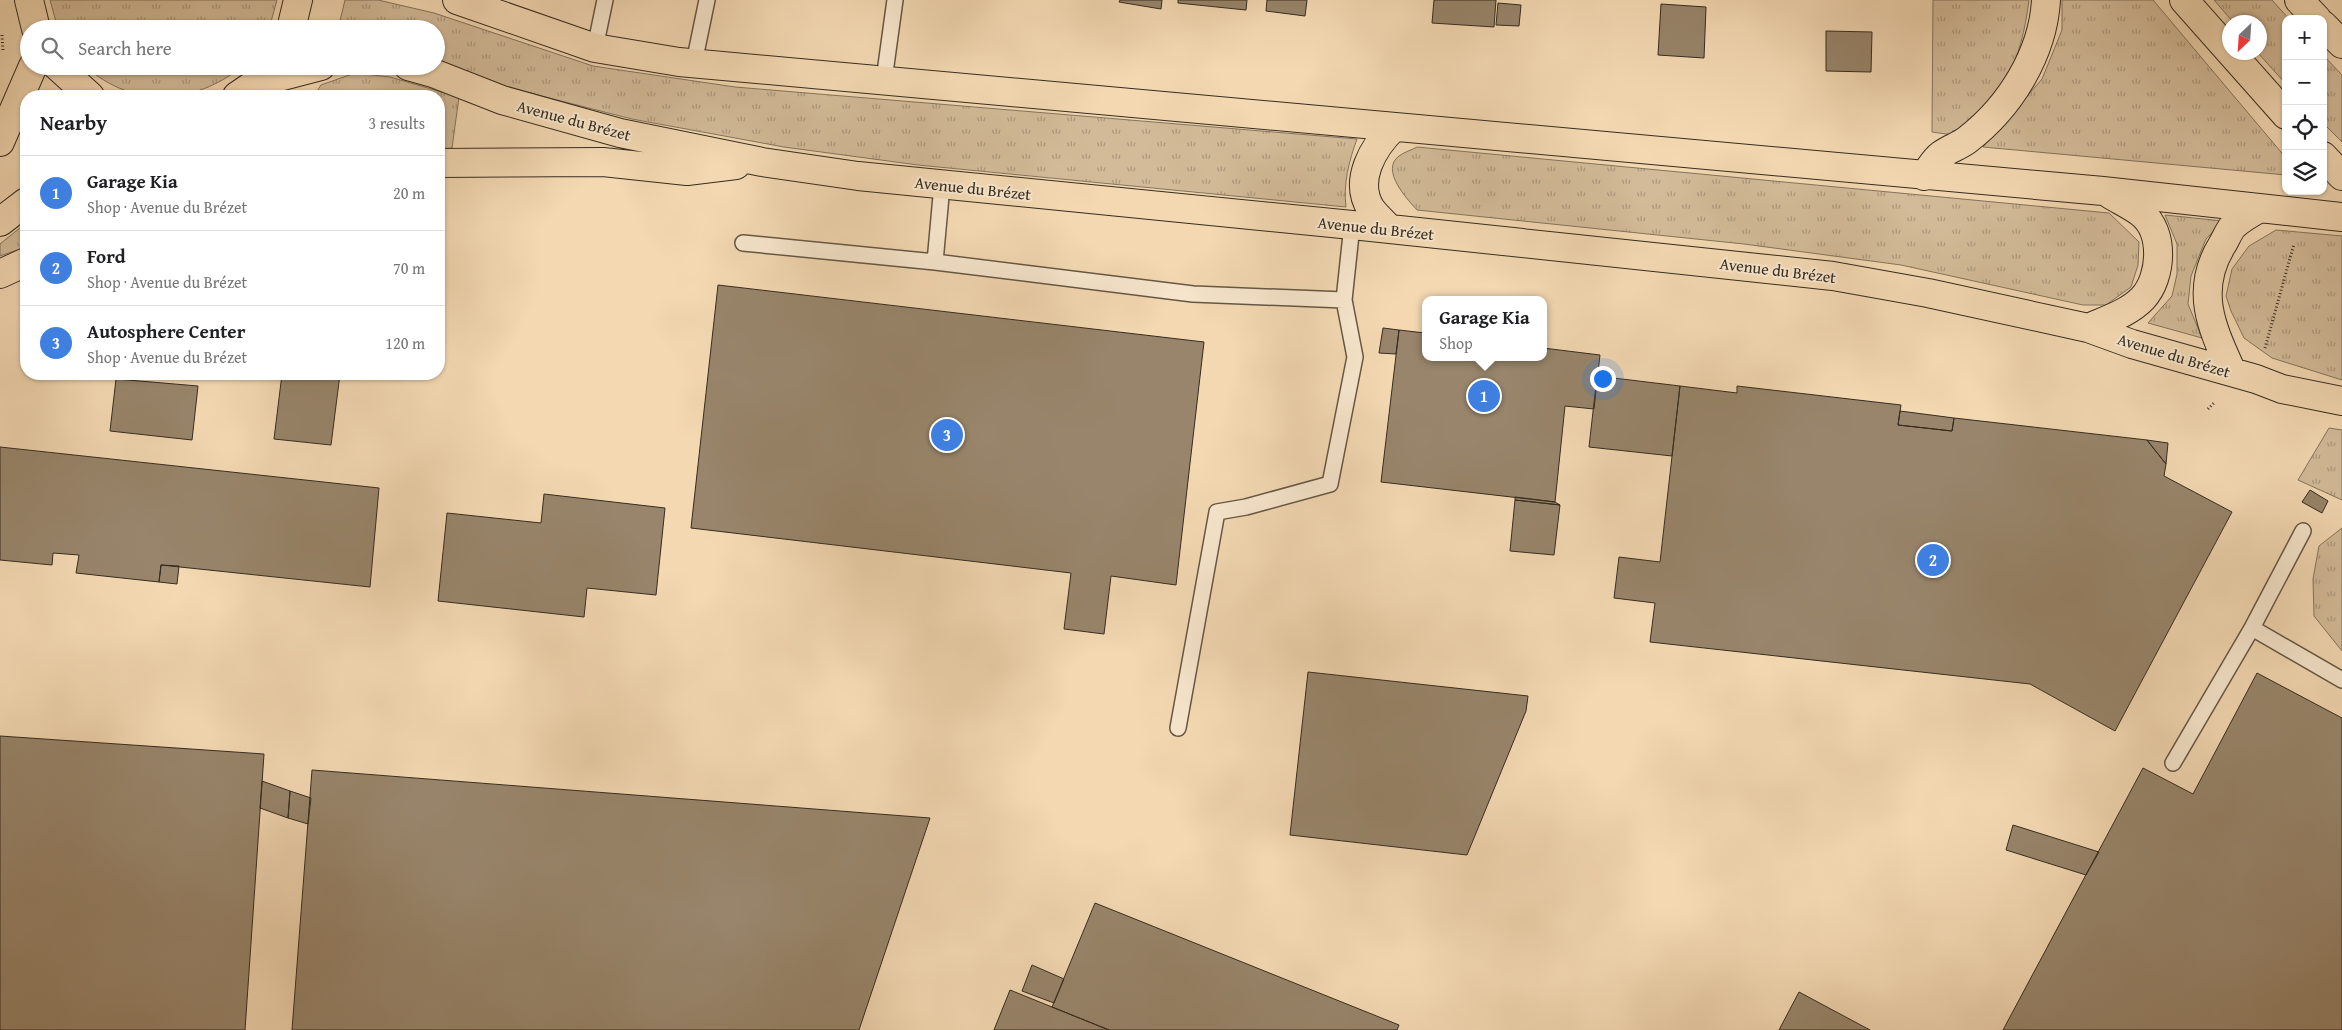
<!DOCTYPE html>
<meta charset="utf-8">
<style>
body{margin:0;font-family:"Gentium Book Plus",serif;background:#f2f2f2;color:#202124}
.controls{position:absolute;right:15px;top:15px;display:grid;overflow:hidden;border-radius:10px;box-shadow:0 1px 4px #0004}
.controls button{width:45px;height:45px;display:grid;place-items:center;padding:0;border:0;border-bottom:1px solid #e0e0e0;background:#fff;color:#202124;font:25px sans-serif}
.compass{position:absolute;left:2222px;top:15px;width:45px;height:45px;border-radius:50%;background:#fff;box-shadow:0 1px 4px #0004;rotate:205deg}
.you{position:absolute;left:1602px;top:378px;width:18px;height:18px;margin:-12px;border:4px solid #fff;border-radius:50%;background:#1a73e8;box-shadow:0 0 0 8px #1a73e833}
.badge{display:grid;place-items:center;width:32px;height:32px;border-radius:50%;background:#111827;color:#fff;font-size:16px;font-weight:700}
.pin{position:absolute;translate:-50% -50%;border:2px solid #fff;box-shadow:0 1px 5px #0006}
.popup{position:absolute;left:1422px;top:296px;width:125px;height:65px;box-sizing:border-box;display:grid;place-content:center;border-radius:10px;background:#fff;filter:drop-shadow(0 1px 4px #0005);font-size:16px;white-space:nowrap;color:#757577}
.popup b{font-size:19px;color:#202124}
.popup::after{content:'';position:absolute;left:50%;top:100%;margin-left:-10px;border:10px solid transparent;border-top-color:#fff}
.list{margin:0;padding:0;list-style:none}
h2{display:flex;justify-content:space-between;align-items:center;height:65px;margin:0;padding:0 20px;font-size:21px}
h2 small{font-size:16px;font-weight:400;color:#757577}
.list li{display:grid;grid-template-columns:32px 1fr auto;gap:15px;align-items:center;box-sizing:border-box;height:75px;padding:0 20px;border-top:1px solid #e0e0e0}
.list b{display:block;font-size:19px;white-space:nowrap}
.list p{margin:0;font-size:16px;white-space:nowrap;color:#757577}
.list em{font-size:16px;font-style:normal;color:#757577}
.icon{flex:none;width:28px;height:28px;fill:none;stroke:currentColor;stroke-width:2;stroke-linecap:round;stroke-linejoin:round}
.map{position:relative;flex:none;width:2342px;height:1030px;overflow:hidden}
.search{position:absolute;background:#fff;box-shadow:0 1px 4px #0004;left:20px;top:20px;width:425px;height:55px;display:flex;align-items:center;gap:12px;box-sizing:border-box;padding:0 18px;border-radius:28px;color:#757577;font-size:19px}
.panel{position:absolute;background:#fff;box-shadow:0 1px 4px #0004;left:20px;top:90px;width:425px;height:290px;border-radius:20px}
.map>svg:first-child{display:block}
.grass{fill:url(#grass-tufts);stroke:#84745c}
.building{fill:#98856b;stroke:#362c1f}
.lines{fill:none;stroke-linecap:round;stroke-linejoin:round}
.lane-casing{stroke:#655744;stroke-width:18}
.primary-casing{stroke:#362c1f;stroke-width:30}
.path{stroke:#362c1f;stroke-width:3;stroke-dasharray:1 2.5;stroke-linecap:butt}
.lane{stroke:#f7e6cd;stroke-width:15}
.primary{stroke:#f3d8b2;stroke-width:28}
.labels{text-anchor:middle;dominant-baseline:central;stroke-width:4;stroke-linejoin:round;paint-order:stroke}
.street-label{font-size:16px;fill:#362c1f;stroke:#f7e6cd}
</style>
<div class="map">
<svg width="2342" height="1030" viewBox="0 0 2342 1030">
<defs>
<pattern id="grass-tufts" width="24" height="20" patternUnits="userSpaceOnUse" patternTransform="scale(1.25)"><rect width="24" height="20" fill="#d3bb99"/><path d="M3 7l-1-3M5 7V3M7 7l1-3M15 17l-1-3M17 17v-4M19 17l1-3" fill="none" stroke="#ac987c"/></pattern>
</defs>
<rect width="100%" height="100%" fill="#f3d8b2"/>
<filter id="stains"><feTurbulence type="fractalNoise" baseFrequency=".004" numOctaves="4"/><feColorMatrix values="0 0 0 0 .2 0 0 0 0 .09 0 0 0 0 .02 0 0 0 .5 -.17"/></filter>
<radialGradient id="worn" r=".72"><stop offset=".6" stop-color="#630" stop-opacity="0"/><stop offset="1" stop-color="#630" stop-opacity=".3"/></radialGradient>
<!-- grass -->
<path class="grass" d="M50 0H277L269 29H58Z
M345 0H378L434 13 593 66 735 87 1357 139C1349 161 1343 184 1346 207L918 165 784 147 632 119 498 85 436 60V29H338Z
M1933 0H2029C2021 63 2004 97 1953 135L1932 132Z
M2062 0H2153L2286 158V175L1983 147 2042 79 2062 30Z
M2214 0H2272L2289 19H2286V84L2258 53 2260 22H2233Z
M2323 55 2342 75V142L2323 123Z
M85 66H243C194 105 133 109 85 66Z
M355 73 390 77 459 97 452 148 439 149V96H314L321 85Z
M1417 147 2109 213 2139 242 2138 265 2131 287 2106 305H2083L1901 265 1744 244 1417 210C1407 199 1380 170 1399 156 1404 152 1412 150 1417 147Z
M2165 215 2223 221 2206 239 2191 276 2188 304 2202 338 2148 323 2172 296 2177 274V244Z
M26 223V247L0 256V244Z
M2276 230 2342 236V380L2272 358 2244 338 2231 311 2226 296 2232 269 2249 246Z
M2329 428 2342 430V500L2298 480Z
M2342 528V651L2314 616 2313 579 2319 546Z"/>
<!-- building -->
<path class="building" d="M1120 0H1162L1161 9 1119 2Z
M1178 0H1247L1246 10 1178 3Z
M1267 0H1307L1305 16 1266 11Z
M1434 0H1496L1494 27 1432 23Z
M1498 3 1521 5 1519 26 1496 25Z
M1661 4 1706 7 1704 58 1658 55Z
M1826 31 1872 32 1871 72 1826 71Z
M718 285 1204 342 1176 585 1111 576 1104 634 1064 629 1071 573 691 528Z
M1383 328 1399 330 1396 354 1379 353Z
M1399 330 1425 333V357H1543V348L1600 355 1594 409 1565 406 1555 502 1381 482Z
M282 374H340L331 445 274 439Z
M1597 376 1680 386 1672 456 1589 447Z
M116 379 198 386 192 440 110 431Z
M1680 386 1737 393V386L1901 405 1898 425 1952 431 1954 418 2147 440 2166 464 2164 476 2232 512 2115 731 2030 684 1650 642 1655 603 1614 598 1619 557 1660 562Z
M1900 411 1954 418 1952 431 1898 425Z
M2147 440 2168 443 2166 464Z
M0 447 379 488 370 587 161 565 159 582 76 573 79 555 53 553 52 565 0 560Z
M2310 490 2328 501 2322 513 2302 502Z
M544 494 665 508 656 595 587 588 584 617 438 601 447 513 541 523Z
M1515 497 1555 502 1560 505 1515 500Z
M1515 500 1560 505 1554 555 1510 551Z
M161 565 179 566 177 584 159 582Z
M1308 672 1528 696 1526 711 1467 855 1290 835Z
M2257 673 2342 718V1030H2003L2143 768 2193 794Z
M0 736 264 754 245 1030H0Z
M312 770 930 818 859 1030H292Z
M262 781 290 791 288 818 260 808Z
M290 791 311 798 308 824 288 818Z
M2013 825 2099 852 2086 875 2006 850Z
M1095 903 1399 1025 1397 1030H1109L1052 1007Z
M1032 965 1064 979 1054 1003 1022 991Z
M1010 990 1052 1007 1109 1030H994Z
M1799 992 1870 1030H1779Z"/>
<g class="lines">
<!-- lane casing -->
<g class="lane-casing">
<path id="lane" d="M595 48 605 0
M694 63 707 0
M884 80 895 0
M743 243 935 262 1193 294 1344 300 1352 225
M935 262 942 185
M2252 628 2342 680
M1178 728 1217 512 1246 507 1330 484 1355 357 1344 300
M2173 763 2252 628 2303 531"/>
</g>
<!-- primary casing -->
<g class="primary-casing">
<path id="primary" d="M29 0 36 29
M457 0 595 48 679 62 2103 191 2342 217
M2184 0 2286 115
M2299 0 2317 19
M2323 25 2342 44
M291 29 298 0
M57 66 90 96
M408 66 433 73 502 100 620 133 762 162 858 176 1352 225 1833 276 1928 293 2088 328 2132 344 2256 379 2282 389 2342 401
M256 83 321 66
M237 96 256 83 268 69
M0 142 33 66
M2323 156 2342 176
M439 163 603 162 687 171 736 165
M1924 176C1929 170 1934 160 1941 155 1949 149 1959 146 1967 140 2010 107 2043 54 2046 0
M0 222 26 202
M1390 229C1384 223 1376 216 1371 209 1353 181 1373 147 1394 127
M0 274 26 262
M2088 328C2106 320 2129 313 2143 298 2162 277 2165 232 2141 213 2132 206 2121 201 2111 195
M2232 372C2212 328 2194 291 2222 245 2226 239 2229 230 2234 225 2241 219 2251 213 2260 208"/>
</g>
<!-- path -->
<path class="path" d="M2 35 3 51
M2265 348 2294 244
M2208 409 2215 402"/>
<!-- lane -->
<use href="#lane" class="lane"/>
<!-- primary -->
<use href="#primary" class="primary"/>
</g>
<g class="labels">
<!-- street labels -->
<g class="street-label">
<text transform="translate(574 120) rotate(15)">Avenue du Brézet</text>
<text transform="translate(973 188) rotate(6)">Avenue du Brézet</text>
<text transform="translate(1376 228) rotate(6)">Avenue du Brézet</text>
<text transform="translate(1778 270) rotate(7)">Avenue du Brézet</text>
<text transform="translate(2174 355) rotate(17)">Avenue du Brézet</text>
</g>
</g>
<rect width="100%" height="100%" filter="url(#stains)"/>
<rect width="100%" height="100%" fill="url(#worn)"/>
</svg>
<div class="controls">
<button>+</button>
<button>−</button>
<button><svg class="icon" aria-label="locate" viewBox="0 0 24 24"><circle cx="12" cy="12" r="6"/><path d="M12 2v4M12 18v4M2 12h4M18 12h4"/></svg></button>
<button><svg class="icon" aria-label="layers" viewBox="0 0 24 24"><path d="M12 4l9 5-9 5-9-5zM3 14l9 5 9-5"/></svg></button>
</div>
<svg class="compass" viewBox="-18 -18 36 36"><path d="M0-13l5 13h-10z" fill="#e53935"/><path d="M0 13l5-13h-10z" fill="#757577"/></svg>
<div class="you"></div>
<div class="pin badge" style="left:1484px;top:396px;background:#3f7fe0">1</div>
<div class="popup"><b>Garage Kia</b>Shop</div>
<div class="pin badge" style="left:1933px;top:560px;background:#3f7fe0">2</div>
<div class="pin badge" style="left:947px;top:435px;background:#3f7fe0">3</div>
<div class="search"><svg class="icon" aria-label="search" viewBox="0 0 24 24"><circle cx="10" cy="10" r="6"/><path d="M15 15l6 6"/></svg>Search here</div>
<section class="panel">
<h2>Nearby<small>3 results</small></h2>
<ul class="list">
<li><span class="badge" style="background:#3f7fe0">1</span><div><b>Garage Kia</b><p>Shop · Avenue du Brézet</p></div><em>20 m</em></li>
<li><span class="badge" style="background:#3f7fe0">2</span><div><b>Ford</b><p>Shop · Avenue du Brézet</p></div><em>70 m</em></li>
<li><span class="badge" style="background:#3f7fe0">3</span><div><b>Autosphere Center</b><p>Shop · Avenue du Brézet</p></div><em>120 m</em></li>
</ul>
</section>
</div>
